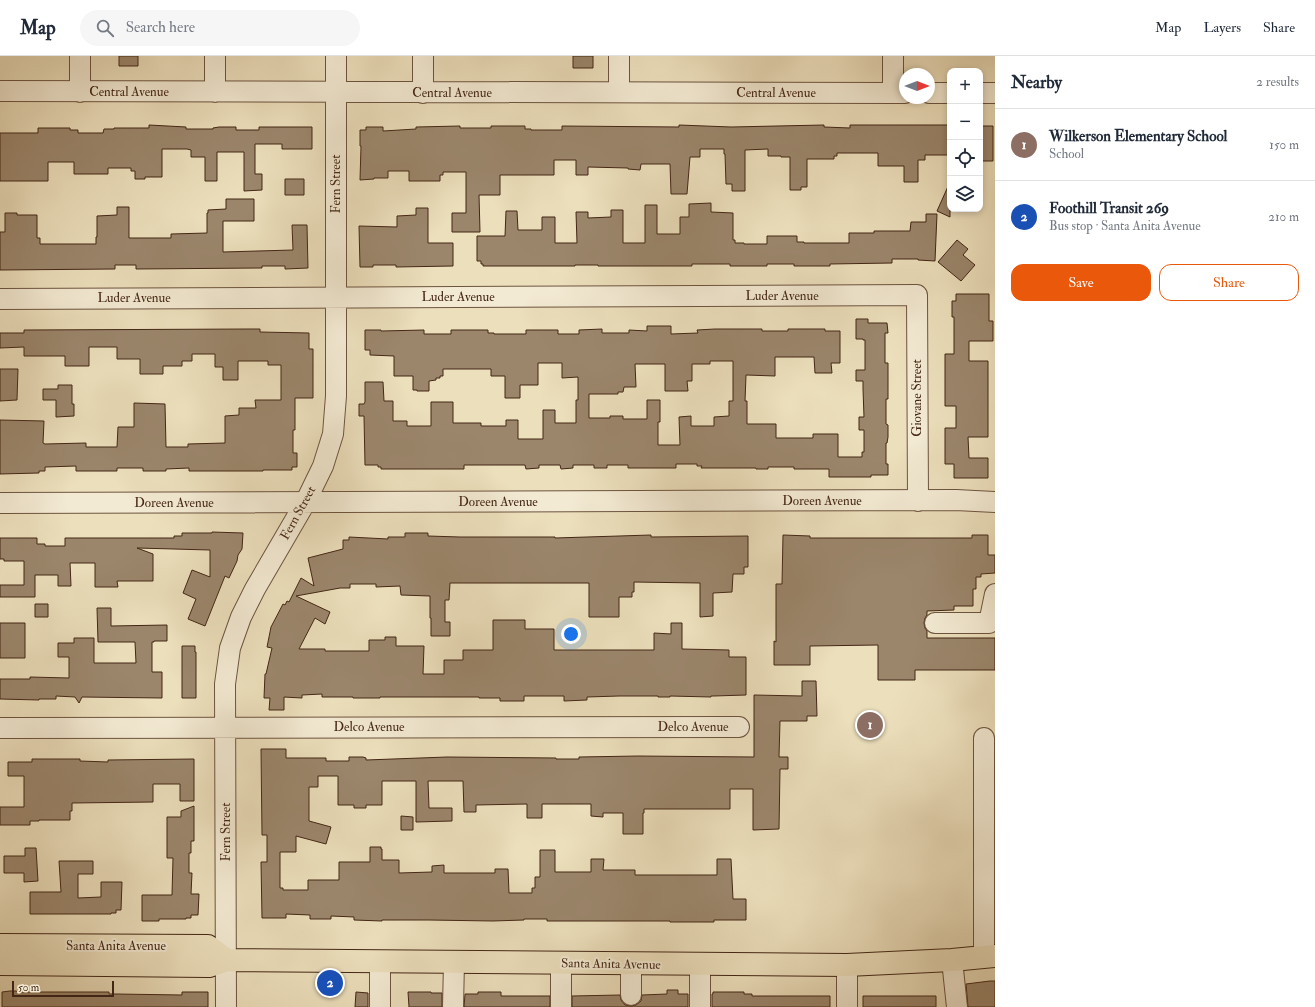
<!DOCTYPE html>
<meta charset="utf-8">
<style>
body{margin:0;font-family:"IM FELL Double Pica",serif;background:#f6f6f7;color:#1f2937}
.controls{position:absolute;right:12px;top:12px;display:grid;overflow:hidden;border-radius:8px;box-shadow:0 2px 6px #0003}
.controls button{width:36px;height:36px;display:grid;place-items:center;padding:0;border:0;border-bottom:1px solid #e0e1e3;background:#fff;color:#1f2937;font:20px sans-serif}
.compass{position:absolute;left:899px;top:12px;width:36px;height:36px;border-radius:50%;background:#fff;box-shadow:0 2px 6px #0003;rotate:90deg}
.scale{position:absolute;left:12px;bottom:10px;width:102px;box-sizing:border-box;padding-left:4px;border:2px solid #432615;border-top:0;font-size:11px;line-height:14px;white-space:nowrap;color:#432615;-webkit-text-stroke:3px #f3ead3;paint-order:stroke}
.you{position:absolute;left:571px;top:578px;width:14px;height:14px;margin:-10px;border:3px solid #fff;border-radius:50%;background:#1a73e8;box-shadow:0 0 0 6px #1a73e833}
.badge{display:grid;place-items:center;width:26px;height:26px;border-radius:50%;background:#ea580c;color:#fff;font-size:13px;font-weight:700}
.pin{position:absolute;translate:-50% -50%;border:2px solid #fff;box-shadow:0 1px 4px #0006}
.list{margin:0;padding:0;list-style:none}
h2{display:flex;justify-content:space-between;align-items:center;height:52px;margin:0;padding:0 16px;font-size:17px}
h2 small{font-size:13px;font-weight:400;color:#747a83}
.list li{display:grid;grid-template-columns:26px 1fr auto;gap:12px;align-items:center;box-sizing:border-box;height:72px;padding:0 16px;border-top:1px solid #e0e1e3}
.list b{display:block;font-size:15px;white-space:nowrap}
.list p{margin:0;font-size:13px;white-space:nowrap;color:#747a83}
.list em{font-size:13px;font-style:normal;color:#747a83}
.actions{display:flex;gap:8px;padding:12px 16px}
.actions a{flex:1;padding:9px 0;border:1px solid #ea580c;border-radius:12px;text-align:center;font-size:14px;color:#ea580c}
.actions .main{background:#ea580c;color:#fff}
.icon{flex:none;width:22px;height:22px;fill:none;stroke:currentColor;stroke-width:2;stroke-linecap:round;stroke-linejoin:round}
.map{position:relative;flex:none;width:995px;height:951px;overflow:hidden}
header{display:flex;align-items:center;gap:24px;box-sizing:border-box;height:56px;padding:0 20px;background:#fff;border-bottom:1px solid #e0e1e3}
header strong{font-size:19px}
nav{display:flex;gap:22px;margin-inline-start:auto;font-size:14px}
.search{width:280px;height:36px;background:#f6f6f7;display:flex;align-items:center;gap:10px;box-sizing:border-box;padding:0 14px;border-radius:22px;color:#747a83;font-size:15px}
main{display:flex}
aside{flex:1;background:#fff}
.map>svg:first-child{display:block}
.building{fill:#9b866c;stroke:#432615;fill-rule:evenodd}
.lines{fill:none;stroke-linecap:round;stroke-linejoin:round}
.minor-casing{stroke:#6d543f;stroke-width:22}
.major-casing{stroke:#432615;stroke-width:24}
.minor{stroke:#f3ead3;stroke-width:20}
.major{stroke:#ecdfbc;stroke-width:22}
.labels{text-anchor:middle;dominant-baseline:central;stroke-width:4;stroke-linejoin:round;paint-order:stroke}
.street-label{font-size:13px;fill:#432615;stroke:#f3ead3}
</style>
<header>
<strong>Map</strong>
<div class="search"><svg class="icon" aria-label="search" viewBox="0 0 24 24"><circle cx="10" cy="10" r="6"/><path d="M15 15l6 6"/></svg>Search here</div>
<nav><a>Map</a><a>Layers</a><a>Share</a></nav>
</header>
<main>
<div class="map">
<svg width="995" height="951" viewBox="0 0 995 951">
<rect width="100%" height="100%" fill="#ecdfbc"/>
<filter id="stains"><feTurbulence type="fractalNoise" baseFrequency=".005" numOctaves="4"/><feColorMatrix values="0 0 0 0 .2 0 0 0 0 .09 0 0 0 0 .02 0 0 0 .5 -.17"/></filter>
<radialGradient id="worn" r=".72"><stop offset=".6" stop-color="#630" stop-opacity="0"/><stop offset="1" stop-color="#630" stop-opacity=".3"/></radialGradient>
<!-- building -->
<path class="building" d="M119 0H138V10H119Z
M573 0H593V12H573Z
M149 69 186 71V73H213V72L219 71H236V74H259V71H312V93H282V88H255V118H262V134L244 135V96H217V125H205V101H191V94L187 93H162V121H145V123H135V115H131V112H108V118H74V106H48V125H0V77H38V72H70V74H78V77H103L104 73H114V72H149Z
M679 69 731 71 824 69V71L850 72V69H948V71H950V99H925V104H918V126H904V110H878V97H837V100H834V103H807V131H801V134H790V101H781V100H768V93L745 94V135H732V128H726L725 98H724V93H700V101H690L687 138H671L670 108H641L640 114 628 113V112L588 111V119H576V104H554V119H500V139H479L480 176H452V157H466V116H443V119H440V125H409V115H388V122H374V123L360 124 361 90H360V74H366V71H383V75L416 73V71L460 70V72H491V70H525V73H531V74H562V70L679 71Z
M980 70H993V105H980Z
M285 123H304V139H285Z
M950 126V161L937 155Z
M226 143H254V165H223V196L293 194 292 169H307L308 212 285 213V210H262V212L136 213V209H115V213L0 214V176H5V157H17V159H37V182H40V188H96V181H97V160L117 159V151H129V182H171V178L207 177V157H208V154L226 153Z
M711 147V156L733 157V184H735V187H744V188H767V180H797V186H804V187H849V177H874V175H910L911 166H926V158H937L935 205 918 204V203H892V207L830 208V210H794V208H767V210H730V208H692V210H598V209H575V210H483V208H481V205H477V180H505L506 155H517L518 174H542V161H555V187H577L576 156H588V162L611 161V154H623V187H645V149H657V178H680V161H689V148Z
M416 152H428V187H453V210L396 211V209H373V211H360L359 170 397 171V160L416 159Z
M957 184 968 193 963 199 975 209 961 225 938 206Z
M956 238H989V265H993V285H969V305H988V381H968L969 402H988V422H954V408H945V372H956V350H945V298H954V261H952V245H956Z
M856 263H868V267H887L888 277H885V307H888V343H886V368L888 369V381L887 387H886V408H888V419H871V421H829V413H794V411H768V413H756V412H701L702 410H697V408H676V412H628V409H607V412H594V409H573V412L561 413 560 409H539V412L526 413 525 409H464V413H381V411H378V409H365L364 360H359V348H364L365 346V326H383L384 345H393V365H407V370H431V346H453V367H481V370H506V364H518V383H543V354H555V367H576V344H578V321L562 322V307H538V329H520V342H505V320H491V313H443V320H440V322H436V324L429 325V335H417V334H413V320H394V300L370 299V294H365V274H381V275L424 274V278H451V274H488V277H494V278H526V274H558V278H579V274L602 273V277H629V274L647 275V270H671V278L698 277 697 274 715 273H762V275H788V273H825V275H840V307H831L832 317H815L814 301H775V320L746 319 745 345H747V368H776V382H813V378H838V401H862V396H864V374H859V361H864L863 333V325H856V314H865V284H863V283H856ZM710 305H733V345H729V360L714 361V370H691V360L679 361 680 389H658V366H660V344H647V363H623V360H610V362H589V338H618V336H623L624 331H636L635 308H665V335H688L687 325H692V308H710Z
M247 273H260V276L309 277V293H313V342H295V374H293V397H297V411H292V414H263V415H189V412L166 413V415H143V412H117V415H76V410L45 411V415H39V417L0 418V364L44 365 43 387 45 388 86 387V391H117L118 371H134V347L165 348 166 391H188V388L225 387V360L239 359V352H256L255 344H281V309H268V305H238V324H223V311H215V298H192V305H182V310H163V318H140V303H117V291H89V310H65V300H24V291L0 292V277H24V274Z
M0 313H18L17 344 0 345Z
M58 329H72V348H74V360L56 361V344H43V333H58Z
M212 476 243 477 242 493 238 499 237 505 229 522 225 520 205 570 188 563 196 543 183 537 192 514 210 521V494L137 492 153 498V525H117L118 531H95V507H70L71 530H58V519H35V541H0V529H24V505H4V503H0V482H37V488H45V490H65V482H174V480H182V477H212Z
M405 477H428V480L460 481H555V482L651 479V481L748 480V511H744V518H733L732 536 713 537V560L700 561V527L634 526V536H632V541H619V561H589V527H450L449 544H445V566H450V580H431V562H430V540L401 539 400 530 376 531V528H350V532H340L296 540 330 556 325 568 315 562 299 593H325V595H369V584H385V581H396V590H424L423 618H444V604H463V594H493V564H525V573H554V594H654V577L671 578V567H682V593L729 594V601H746V639L714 640H711V641L670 640V641H658V640H619L587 641V644L564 645V640H524V645H500V642H479V641H380V642H353V641H322V638L302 639V642L284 641V654H269L270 642H264L265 618H266L272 592 267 591 271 571 283 548 285 549 287 545 289 546 301 522 314 530 308 502 343 493V484H349V481L388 483V481H405Z
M783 479 810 480V482H972V479H988V499H995V517L981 518V521H976V533H973V550H954V554L927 555V559L925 562 924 567 925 572 927 575V582H995V614H915V624H878V589L810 590V609H774V585L776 586V528H782Z
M35 548H48V561H35Z
M97 552H111V570L167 569V585H154V586H152V616H162V642L82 641 79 647 75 641 56 640V643H39V644L0 643V623H30V621L69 622V601H58V587H74V582H94V607H136L135 586H98Z
M0 567H25V602H0Z
M182 590H195V596H196V642H182Z
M802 625H816L817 660H807V665H780L779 701H788V713H780L779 773 753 774V733H730V753H644V757H643V778H623V757H603V761L591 760V748H542V762H527V748L476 749V756H464L463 725H428L429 752H452V765L416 766V725H382V749H366V752H354V749H338V720H318V731H309V765L331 771 326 788 296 780V796H280V832H283V834H308V824H339V806H370V791H381V793H382V804H399V817L432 816V810L444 809V817H495V813H508L509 837H532V832H535V821H540V794H555V816H591V803H604L603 814H635V819H717V803H731L733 843H746V864H714V866H670V865H547V863H524V864L493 865 429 864H382V865L354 864V861L331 860V863H310V859L286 858V862H262L261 806H267V779H262L261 693H286V702H326V705H349V701H363L366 702V704L447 701 556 702V703H579V701L638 700 754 701V639L802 640Z
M32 703H80V705L108 706V704L194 703V745H180V728H153V746L72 747V755H70V764H39V765H30V769H0V751H24V720H8V706H32Z
M194 750V785H191V797H189V817H192L191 838H199L198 859H191V862H186V863H159V865H142V839H172L173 802H167V761H181V755Z
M401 760 413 761V774H401Z
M25 792H36L38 825 24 826V817H4V800H25Z
M59 805H93V818H78V842L101 841V826H122L121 854H116V857H111V858H30V836H61Z
M990 925H995V951H968L966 928Z
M667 934H678V938H688V951H572V940L620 939 621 944 625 949 631 950 636 949 641 945 642 939 667 938Z
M10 935H16L18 936H109V938H116L182 939V936H208V951H2V936Z
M356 936 368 937V951H355Z
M408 936H431V937H442V951H409Z
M478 936H501V940H550V951H464L465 938H478Z
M713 936H744V938H752V940H830V951H712V938H713Z
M863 940H936V951H863Z"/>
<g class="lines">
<!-- minor casing -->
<g class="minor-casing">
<path id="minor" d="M80 0V36
M423 0V37
M619 0V36
M893 0V37
M0 35 905 37
M215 36V0
M929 37H950
M980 37H995
M0 243 917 239 918 445
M0 447 956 444 995 446
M935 567H989L995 538
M0 672 739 671
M984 682V901
M952 904 957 951
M380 906V951
M561 907V951
M631 908V939
M700 909V951
M226 951 225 628 230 592 241 561 255 533 305 447 323 410 333 378 336 340V0
M453 951 454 906
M847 951V909"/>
</g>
<!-- major casing -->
<g class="major-casing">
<path id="major" d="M0 889 208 890 227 904
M0 908 209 910 227 904 847 909 952 904 995 900"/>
</g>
<!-- minor -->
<use href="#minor" class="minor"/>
<!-- major -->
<use href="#major" class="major"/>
</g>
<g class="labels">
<!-- street labels -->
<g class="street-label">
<text x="129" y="36">Central Avenue</text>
<text x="452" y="37">Central Avenue</text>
<text x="776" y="37">Central Avenue</text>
<text transform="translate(336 128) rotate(-90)">Fern Street</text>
<text x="782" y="240">Luder Avenue</text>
<text x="458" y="241">Luder Avenue</text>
<text x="134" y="242">Luder Avenue</text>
<text transform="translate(917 342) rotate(-90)">Giovane Street</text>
<text x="822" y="445">Doreen Avenue</text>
<text x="498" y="446">Doreen Avenue</text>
<text x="174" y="447">Doreen Avenue</text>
<text transform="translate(298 457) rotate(-61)">Fern Street</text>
<text x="369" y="671">Delco Avenue</text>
<text x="693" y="671">Delco Avenue</text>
<text transform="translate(226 776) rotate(-90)">Fern Street</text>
<text x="116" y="890">Santa Anita Avenue</text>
<text transform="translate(611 908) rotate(1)">Santa Anita Avenue</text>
</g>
</g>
<rect width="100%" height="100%" filter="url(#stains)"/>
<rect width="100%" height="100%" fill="url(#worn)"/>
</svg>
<div class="controls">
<button>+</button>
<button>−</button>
<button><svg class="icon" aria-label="locate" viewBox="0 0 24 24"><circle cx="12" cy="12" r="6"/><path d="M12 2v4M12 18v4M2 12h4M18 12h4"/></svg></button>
<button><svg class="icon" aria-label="layers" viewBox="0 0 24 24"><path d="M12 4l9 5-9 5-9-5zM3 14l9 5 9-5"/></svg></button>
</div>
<svg class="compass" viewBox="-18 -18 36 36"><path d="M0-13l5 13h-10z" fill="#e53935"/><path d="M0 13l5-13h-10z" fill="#747a83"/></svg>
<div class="scale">50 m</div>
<div class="you"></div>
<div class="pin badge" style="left:870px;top:669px;background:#8d6e63">1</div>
<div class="pin badge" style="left:330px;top:927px;background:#1a4fb4">2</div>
</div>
<aside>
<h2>Nearby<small>2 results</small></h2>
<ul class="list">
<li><span class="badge" style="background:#8d6e63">1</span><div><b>Wilkerson Elementary School</b><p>School</p></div><em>150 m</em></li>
<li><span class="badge" style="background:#1a4fb4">2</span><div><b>Foothill Transit 269</b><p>Bus stop · Santa Anita Avenue</p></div><em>210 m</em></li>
</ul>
<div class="actions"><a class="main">Save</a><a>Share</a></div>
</aside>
</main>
